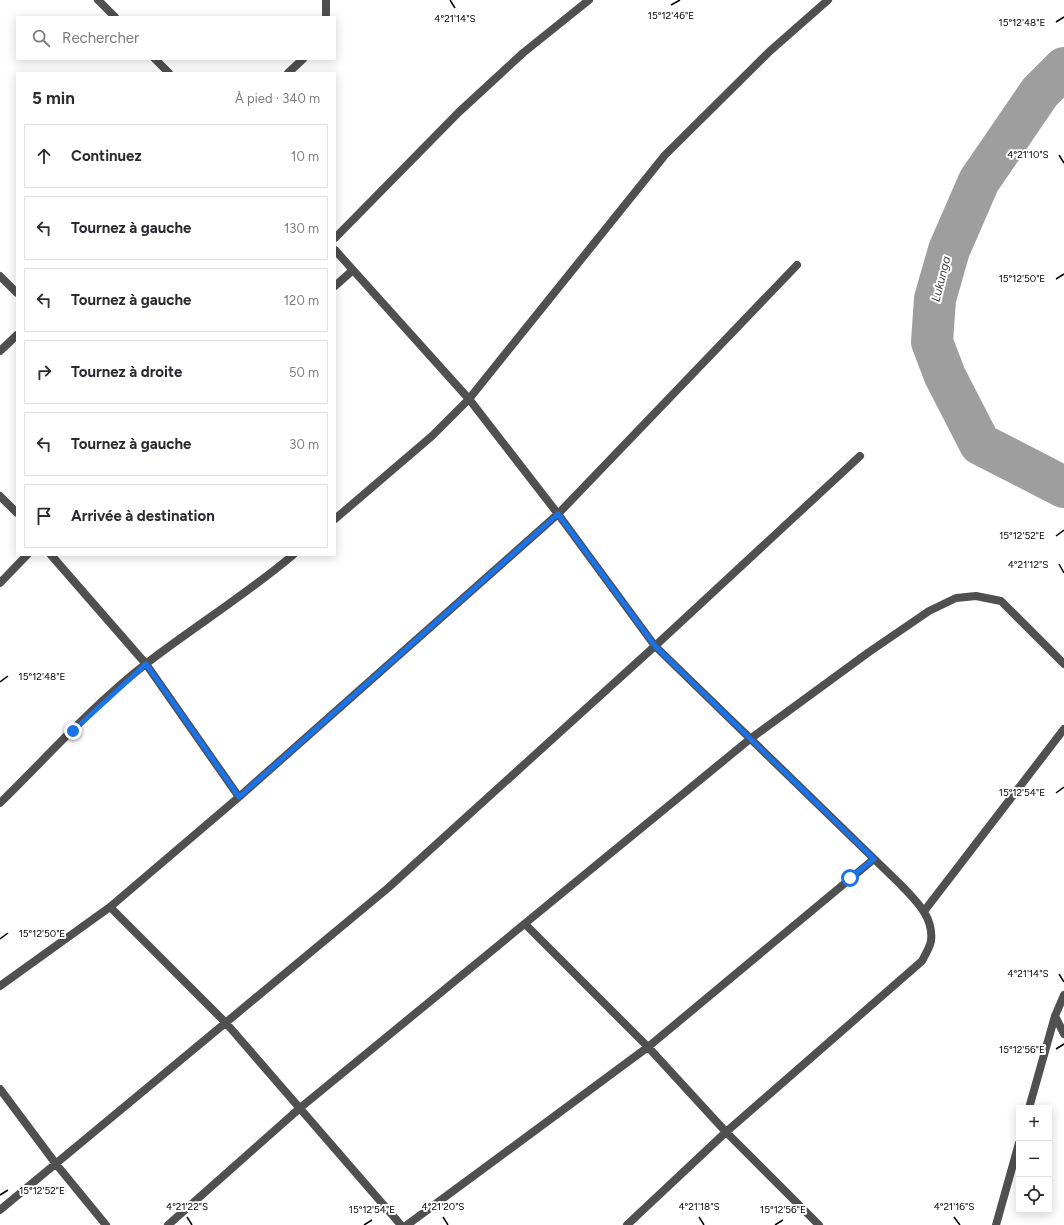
<!DOCTYPE html>
<html lang="fr">
<meta charset="utf-8">
<style>
body{margin:0;font-family:Figtree,sans-serif;background:#f2f2f3;color:#2b2b33}
.controls{position:absolute;right:12px;bottom:12px;display:grid;overflow:hidden;border-radius:0px;box-shadow:0 2px 10px #0003}
.controls button{width:36px;height:36px;display:grid;place-items:center;padding:0;border:0;border-bottom:1px solid #e1e1e2;background:#fff;color:#2b2b33;font:20px sans-serif}
.stop{position:absolute;width:12px;height:12px;margin:-9px;border:3px solid #1a73e8;border-radius:50%;background:#fff}
.stop.end{background:#1a73e8;border-color:#fff;box-shadow:0 1px 4px #0008}
.list{margin:0;padding:0;list-style:none}
h2{display:flex;justify-content:space-between;align-items:center;height:52px;margin:0;padding:0 16px;font-size:17px}
h2 small{font-size:13px;font-weight:400;color:#7c7c81}
.list li{display:grid;grid-template-columns:26px 1fr auto;gap:12px;align-items:center;box-sizing:border-box;height:64px;margin:0 8px 8px;padding:0 8px;border:1px solid #e1e1e2;border-radius:0px}
.list b{display:block;font-size:15px;white-space:nowrap}
.list em{font-size:13px;font-style:normal;color:#7c7c81}
.icon{flex:none;width:22px;height:22px;fill:none;stroke:currentColor;stroke-width:2;stroke-linecap:round;stroke-linejoin:round}
.map{position:relative;flex:none;width:1064px;height:1225px;overflow:hidden}
.search{position:absolute;background:#fff;box-shadow:0 2px 10px #0003;left:16px;top:16px;width:320px;height:44px;display:flex;align-items:center;gap:10px;box-sizing:border-box;padding:0 14px;border-radius:0px;color:#7c7c81;font-size:15px}
.panel{position:absolute;background:#fff;box-shadow:0 2px 10px #0003;left:16px;top:72px;width:320px;height:484px;border-radius:0px}
.map>svg:first-child{display:block}
.lines{fill:none;stroke-linecap:round;stroke-linejoin:round}
.river{stroke:#9e9e9e;stroke-width:42}
.street{stroke:#505050;stroke-width:8}
.route{stroke:#1a73e8;stroke-width:5}
.ticks{fill:none;stroke:#000;stroke-width:1.5}
.labels{text-anchor:middle;dominant-baseline:central;stroke-width:4;stroke-linejoin:round;paint-order:stroke}
.water-label{font-size:12px;font-style:italic;fill:#3f3f3f;stroke:#fff}
.ticks-label{font-size:10px;text-anchor:middle;fill:#000;stroke:#fff;stroke-width:4;stroke-linejoin:round;paint-order:stroke}
</style>
<div class="map">
<svg width="1064" height="1225" viewBox="0 0 1064 1225">
<rect width="100%" height="100%" fill="#fff"/>
<g class="lines">
<!-- river -->
<path class="river" d="M1064 68 1040 92 979 181 949 250 935 299 932 342 945 376 980 444 1064 487"/>
<!-- street -->
<path class="street" d="M98 0 115 17
M326 17V0
M155 59 169 73
M288 73 303 59
M335 238 459 112 523 53 589 0
M335 250 469 399 558 514 655 646 901 885C916 901 934 917 931 941 930 947 925 955 922 961L726 1132 627 1225
M0 276 17 293
M335 286 353 270
M0 351 17 335
M0 496 17 513
M335 519 432 436 469 399 665 155 770 51 828 0
M51 555 146 664 239 797
M0 583 27 555
M0 803C47 757 95 703 147 663 195 626 247 594 293 555
M110 907 226 1023 401 1225
M925 910 1064 729
M525 924 648 1047 726 1132 819 1225
M0 986 110 907 239 797 558 514 797 265
M1055 1016 1064 1034
M0 1089 56 1164 106 1225
M1029 1108 1055 1016 1064 995
M0 1210 388 888 655 646 860 456
M168 1225 300 1108 750 739 869 652 929 611 956 598 976 596 1001 601 1064 664
M407 1225 648 1047 874 859
M996 1225 1019 1143"/>
</g>
<g class="lines">
<!-- route -->
<path class="route" d="M73 731 146 664 239 797 558 514 655 646 874 859 850 878"/>
</g>
<!-- ticks -->
<path class="ticks" d="M450 0 455 8M671 5 680 0M1056 22 1064 17M1059 155 1064 163M1056 279 1064 274M1056 536 1064 530M1059 564 1064 573M0 682 8 676M1056 793 1064 787M0 939 8 933M1059 974 1064 982M1056 1049 1064 1044M0 1195 8 1190M187 1217 192 1225M443 1217 448 1225M699 1217 704 1225M954 1217 960 1225M364 1225 372 1220M775 1225 783 1220"/>
<g class="labels">
<!-- water labels -->
<g class="water-label">
<text transform="translate(941 279) rotate(-76)">Lukunga</text>
</g>
</g>
<g class="ticks-label">
<text x="671" y="19">15°12'46"E</text>
<text x="455" y="22">4°21'14"S</text>
<text x="1022" y="26">15°12'48"E</text>
<text x="1028" y="158">4°21'10"S</text>
<text x="1022" y="282">15°12'50"E</text>
<text x="1022" y="539">15°12'52"E</text>
<text x="1028" y="568">4°21'12"S</text>
<text x="42" y="680">15°12'48"E</text>
<text x="1022" y="796">15°12'54"E</text>
<text x="42" y="937">15°12'50"E</text>
<text x="1028" y="977">4°21'14"S</text>
<text x="1022" y="1053">15°12'56"E</text>
<text x="42" y="1194">15°12'52"E</text>
<text x="187" y="1210">4°21'22"S</text>
<text x="443" y="1210">4°21'20"S</text>
<text x="699" y="1210">4°21'18"S</text>
<text x="954" y="1210">4°21'16"S</text>
<text x="372" y="1213">15°12'54"E</text>
<text x="783" y="1213">15°12'56"E</text>
</g>
</svg>
<div class="controls">
<button>+</button>
<button>−</button>
<button><svg class="icon" aria-label="locate" viewBox="0 0 24 24"><circle cx="12" cy="12" r="6"/><path d="M12 2v4M12 18v4M2 12h4M18 12h4"/></svg></button>
</div>
<div class="stop" style="left:850px;top:878px"></div>
<div class="stop end" style="left:73px;top:731px"></div>
<div class="search"><svg class="icon" aria-label="search" viewBox="0 0 24 24"><circle cx="10" cy="10" r="6"/><path d="M15 15l6 6"/></svg>Rechercher</div>
<section class="panel">
<h2>5 min<small>À pied · 340 m</small></h2>
<ul class="list">
<li><svg class="icon" aria-label="ahead" viewBox="0 0 24 24"><path d="M12 20V5M6 11l6-6 6 6"/></svg><div><b>Continuez</b></div><em>10 m</em></li>
<li><svg class="icon" aria-label="left" viewBox="0 0 24 24"><path d="M17 20v-9H6M10 6l-5 5 5 5"/></svg><div><b>Tournez à gauche</b></div><em>130 m</em></li>
<li><svg class="icon" aria-label="left" viewBox="0 0 24 24"><path d="M17 20v-9H6M10 6l-5 5 5 5"/></svg><div><b>Tournez à gauche</b></div><em>120 m</em></li>
<li><svg class="icon" aria-label="right" viewBox="0 0 24 24"><path d="M7 20v-9h11M14 6l5 5-5 5"/></svg><div><b>Tournez à droite</b></div><em>50 m</em></li>
<li><svg class="icon" aria-label="left" viewBox="0 0 24 24"><path d="M17 20v-9H6M10 6l-5 5 5 5"/></svg><div><b>Tournez à gauche</b></div><em>30 m</em></li>
<li><svg class="icon" aria-label="arrive" viewBox="0 0 24 24"><path d="M6 21V4h12l-3 4 3 4H6"/></svg><div><b>Arrivée à destination</b></div></li>
</ul>
</section>
</div>
